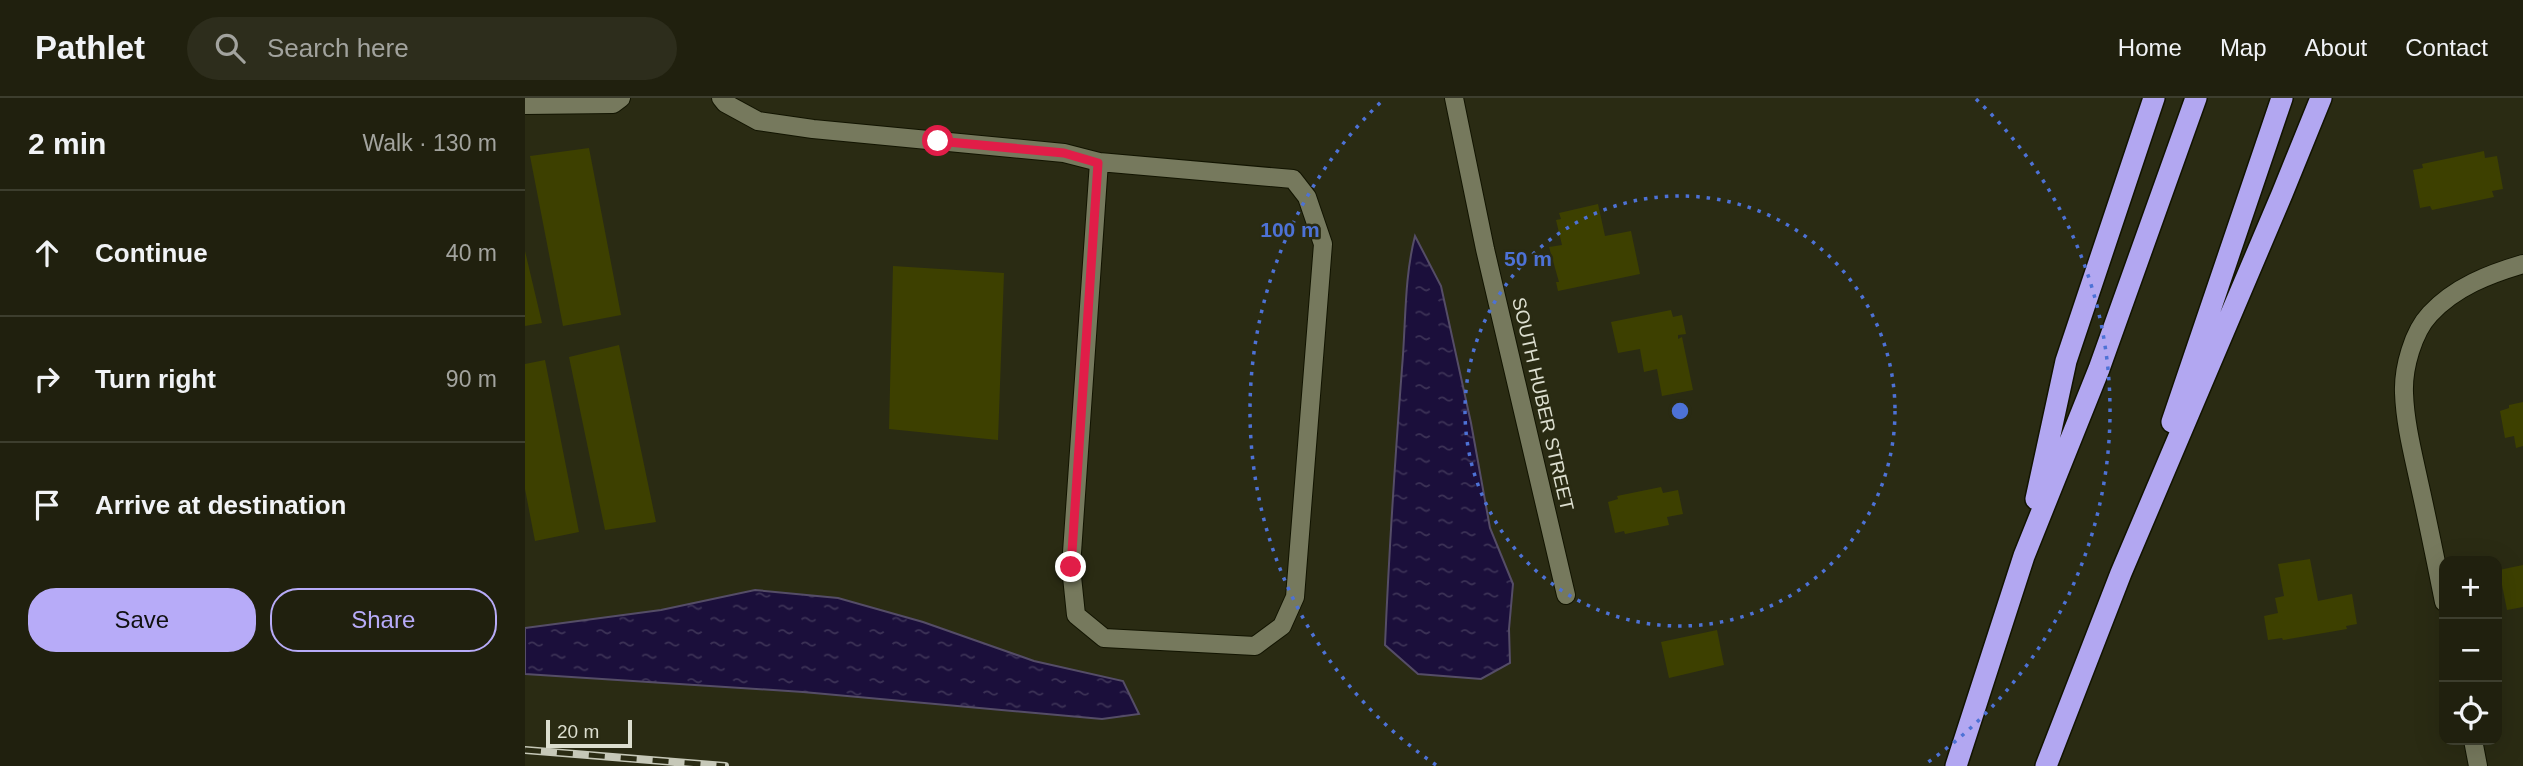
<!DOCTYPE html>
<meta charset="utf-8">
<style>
body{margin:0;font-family:Helvetica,sans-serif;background:#2d2d1c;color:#f1f3f6}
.controls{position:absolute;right:21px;bottom:21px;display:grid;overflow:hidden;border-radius:14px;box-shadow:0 7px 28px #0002}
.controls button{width:63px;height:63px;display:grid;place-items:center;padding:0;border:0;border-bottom:2px solid #3d3e2e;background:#20200e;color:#f1f3f6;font:35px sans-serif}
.scale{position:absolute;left:21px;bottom:18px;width:86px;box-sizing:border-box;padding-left:7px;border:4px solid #dcdecf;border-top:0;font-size:19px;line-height:24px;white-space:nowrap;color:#dcdecf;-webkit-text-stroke:5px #2a2b13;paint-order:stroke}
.stop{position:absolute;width:21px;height:21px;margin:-16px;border:5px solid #e11d48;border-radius:50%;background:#fff}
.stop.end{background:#e11d48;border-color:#fff;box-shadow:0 2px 7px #0008}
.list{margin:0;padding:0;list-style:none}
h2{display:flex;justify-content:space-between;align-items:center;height:91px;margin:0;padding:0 28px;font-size:30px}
h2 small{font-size:23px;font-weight:400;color:#a2a39e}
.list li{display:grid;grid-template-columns:46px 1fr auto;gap:21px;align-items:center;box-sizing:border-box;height:126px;padding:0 28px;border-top:2px solid #3d3e2e}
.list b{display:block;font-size:26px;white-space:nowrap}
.list em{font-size:23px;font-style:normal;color:#a2a39e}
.actions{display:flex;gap:14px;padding:21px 28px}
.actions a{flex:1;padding:16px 0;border:2px solid #b7abf8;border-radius:28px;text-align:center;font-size:24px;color:#b7abf8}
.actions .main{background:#b7abf8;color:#111}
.icon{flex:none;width:38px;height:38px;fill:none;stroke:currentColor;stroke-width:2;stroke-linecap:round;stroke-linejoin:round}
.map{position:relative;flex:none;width:1998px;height:668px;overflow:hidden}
header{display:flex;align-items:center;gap:42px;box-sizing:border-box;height:98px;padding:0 35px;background:#20200e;border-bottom:2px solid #3d3e2e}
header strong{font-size:33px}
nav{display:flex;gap:38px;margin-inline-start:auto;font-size:24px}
.search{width:490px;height:63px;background:#2d2d1c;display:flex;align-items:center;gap:18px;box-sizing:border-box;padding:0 24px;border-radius:38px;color:#a2a39e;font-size:26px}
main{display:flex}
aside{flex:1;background:#20200e}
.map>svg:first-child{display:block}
.water{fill:url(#water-ripples);stroke:#554d67;stroke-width:2}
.building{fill:#3d4000}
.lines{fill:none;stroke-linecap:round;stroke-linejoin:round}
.minor-casing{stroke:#121400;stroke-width:20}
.highway-casing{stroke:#121400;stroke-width:24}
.minor{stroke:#76795d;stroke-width:18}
.highway{stroke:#b2a7f1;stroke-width:21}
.rail-casing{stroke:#c6c8b8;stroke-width:8}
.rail{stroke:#2a2b13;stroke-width:5;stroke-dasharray:16;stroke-linecap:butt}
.route{stroke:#e11d48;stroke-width:9}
.ring{fill:none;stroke:#4d72d6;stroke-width:3.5;stroke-dasharray:3.5 7}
.labels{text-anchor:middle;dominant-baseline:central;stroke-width:5;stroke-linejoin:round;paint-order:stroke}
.street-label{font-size:19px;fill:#dcdecf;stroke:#2a2b13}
.centre{fill:#4d72d6;stroke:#2a2b13;stroke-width:3.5}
.ring-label{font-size:21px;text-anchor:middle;font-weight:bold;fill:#4d72d6;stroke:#2a2b13;stroke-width:5;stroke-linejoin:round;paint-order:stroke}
</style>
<header>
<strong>Pathlet</strong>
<div class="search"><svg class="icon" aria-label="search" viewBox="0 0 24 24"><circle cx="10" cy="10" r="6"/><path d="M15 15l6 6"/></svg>Search here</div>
<nav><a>Home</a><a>Map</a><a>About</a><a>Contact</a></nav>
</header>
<main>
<aside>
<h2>2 min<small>Walk · 130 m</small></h2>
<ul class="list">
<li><svg class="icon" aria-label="ahead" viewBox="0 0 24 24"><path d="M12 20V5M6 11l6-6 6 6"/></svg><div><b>Continue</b></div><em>40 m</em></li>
<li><svg class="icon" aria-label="right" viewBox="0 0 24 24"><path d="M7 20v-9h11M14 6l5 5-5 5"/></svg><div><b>Turn right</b></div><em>90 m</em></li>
<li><svg class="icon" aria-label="arrive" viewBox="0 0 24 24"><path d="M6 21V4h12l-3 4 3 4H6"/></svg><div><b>Arrive at destination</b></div></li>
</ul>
<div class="actions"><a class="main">Save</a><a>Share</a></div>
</aside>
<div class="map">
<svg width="1998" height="668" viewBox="0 0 1998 668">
<defs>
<pattern id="water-ripples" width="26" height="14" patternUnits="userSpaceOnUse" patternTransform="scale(1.75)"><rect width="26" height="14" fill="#1b0f3b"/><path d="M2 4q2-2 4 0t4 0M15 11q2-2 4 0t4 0" fill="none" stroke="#3c3256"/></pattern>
</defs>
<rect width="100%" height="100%" fill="#2a2b13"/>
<!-- water -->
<path class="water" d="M890 138 916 188 946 325 965 430 988 486 984 531 985 565 956 581 893 576 860 547C864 454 870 362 877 270 881 225 879 181 890 138Z
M230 492 313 500 398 524 509 563 598 583 614 616 577 621 278 594 0 576V530L136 512Z"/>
<!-- building -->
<path class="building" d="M64 50 96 217 38 228 5 58Z
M1959 53 1960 60 1972 58 1978 91 1967 93 1969 99 1907 112 1905 108 1895 110 1888 72 1898 70 1897 66Z
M1073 106 1080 138 1106 133 1115 176 1033 193 1031 184H1034L1024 149 1037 147 1031 122 1036 121 1034 115Z
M0 153 17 225 0 228Z
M368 168 479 175 473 342 364 331Z
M1146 212 1148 219 1157 217 1161 236 1153 237V241L1157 239 1168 292 1137 298 1132 271 1119 274 1115 251 1093 255 1086 224Z
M94 247 131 424 80 432 44 259Z
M20 262 54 434 10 443 0 391V266Z
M1998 304V348L1991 350 1989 338 1980 340 1975 313 1984 310V307Z
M1136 389 1138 395 1153 392 1158 416 1142 419 1144 427 1100 436 1099 433 1090 435 1083 404 1093 401 1092 398Z
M1785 461 1793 503 1827 496 1832 526 1821 528 1822 531 1758 542 1757 540 1743 542 1739 518 1753 515 1750 500 1759 498 1753 466Z
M1998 467V509L1982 512 1974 472Z
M1192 532 1199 567 1144 580 1136 544Z"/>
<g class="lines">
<!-- minor casing -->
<g class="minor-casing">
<path id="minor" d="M196 0 200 5 233 23 288 31 539 55 574 64 768 81 782 99 798 146 770 499 757 528 730 548 579 540 551 517 546 469 574 64
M929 0 960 151 1041 497
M0 7 88 6 96 0
M1919 504C1911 464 1903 424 1894 384 1888 356 1880 325 1879 295 1878 270 1888 234 1905 216 1930 189 1964 176 1998 166
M1948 642 1953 668"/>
</g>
<!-- highway casing -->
<g class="highway-casing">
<path id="highway" d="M1647 324 1757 0
M1511 401 1541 263 1629 0
M1431 668 1499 458 1574 271 1671 0
M1521 668 1596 475 1757 96 1796 0"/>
</g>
<!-- minor -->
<use href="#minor" class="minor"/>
<!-- highway -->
<use href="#highway" class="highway"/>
<!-- rail casing -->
<g class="rail-casing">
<path id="rail" d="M0 652 200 668"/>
</g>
<!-- rail -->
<use href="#rail" class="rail"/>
</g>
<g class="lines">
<!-- route -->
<path class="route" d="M413 43 539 55 573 65 546 469"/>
</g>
<!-- distance rings -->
<g class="ring">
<circle cx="1155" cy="313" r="215"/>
<path d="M911 667A430 430 0 0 1 859 1M1451 1A430 430 0 0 1 1399 667"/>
</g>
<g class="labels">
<!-- street labels -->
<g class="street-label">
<text transform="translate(1018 306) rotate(77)">SOUTH HUBER STREET</text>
</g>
</g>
<circle cx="1155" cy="313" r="10" class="centre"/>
<g class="ring-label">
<text x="765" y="139">100 m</text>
<text x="1003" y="168">50 m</text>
</g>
</svg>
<div class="controls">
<button>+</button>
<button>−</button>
<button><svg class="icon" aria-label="locate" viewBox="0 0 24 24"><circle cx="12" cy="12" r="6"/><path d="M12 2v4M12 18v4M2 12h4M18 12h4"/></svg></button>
</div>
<div class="scale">20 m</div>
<div class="stop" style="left:413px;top:43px"></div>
<div class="stop end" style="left:546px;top:469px"></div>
</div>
</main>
